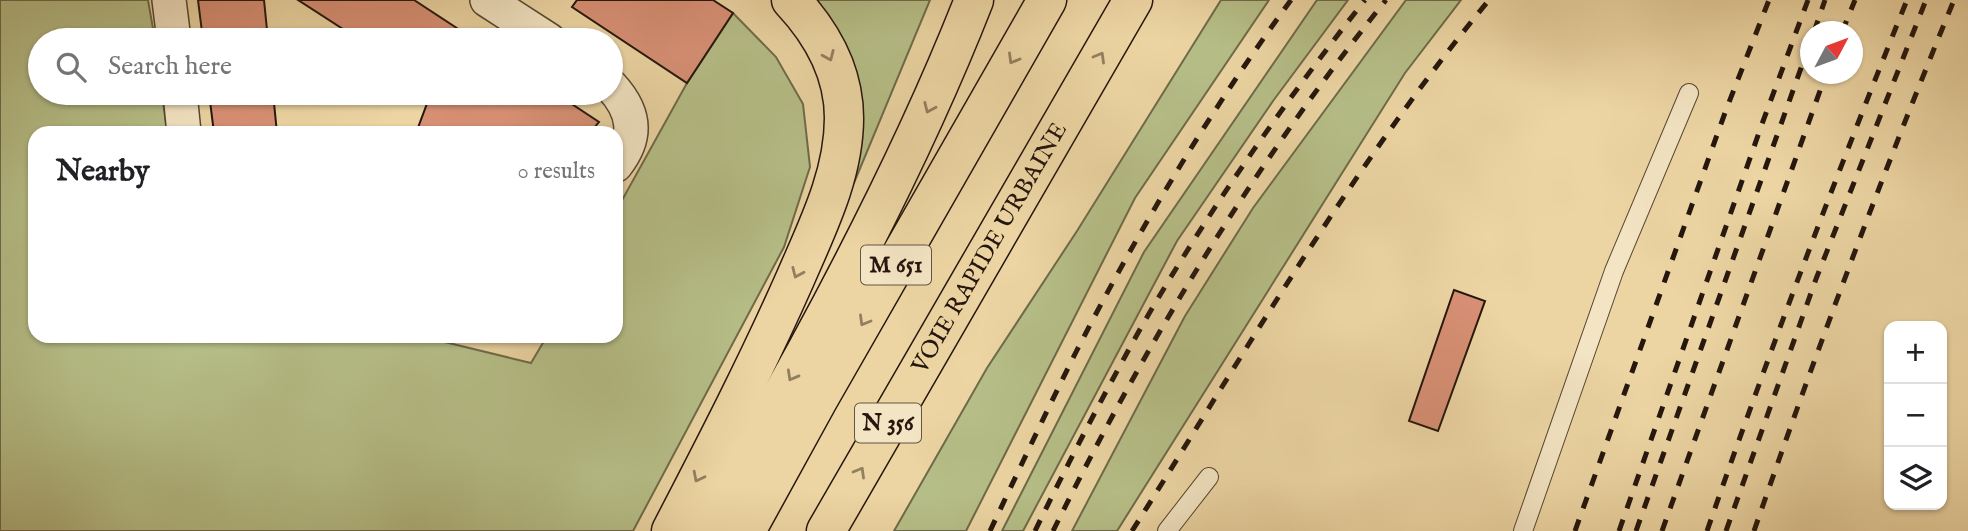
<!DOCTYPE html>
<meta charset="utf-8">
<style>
body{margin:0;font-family:"IM FELL English",serif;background:#f2f2f2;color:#202124}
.controls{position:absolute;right:21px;bottom:21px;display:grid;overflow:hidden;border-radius:14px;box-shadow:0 2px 5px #0004}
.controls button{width:63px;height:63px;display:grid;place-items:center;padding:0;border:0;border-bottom:2px solid #e0e0e0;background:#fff;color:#202124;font:35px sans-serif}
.compass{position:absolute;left:1800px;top:21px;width:63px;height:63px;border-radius:50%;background:#fff;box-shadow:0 2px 5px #0004;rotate:49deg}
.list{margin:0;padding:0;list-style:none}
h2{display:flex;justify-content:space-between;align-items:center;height:91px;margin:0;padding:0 28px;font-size:30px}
h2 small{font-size:23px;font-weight:400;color:#757577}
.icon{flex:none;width:38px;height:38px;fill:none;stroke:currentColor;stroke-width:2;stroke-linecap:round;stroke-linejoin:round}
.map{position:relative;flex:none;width:1968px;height:531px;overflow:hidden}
.search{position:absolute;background:#fff;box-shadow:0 2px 5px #0004;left:28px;top:28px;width:595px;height:77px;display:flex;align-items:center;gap:18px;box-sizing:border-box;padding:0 24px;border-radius:38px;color:#757577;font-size:26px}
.panel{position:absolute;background:#fff;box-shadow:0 2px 5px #0004;left:28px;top:126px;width:595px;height:217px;border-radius:21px}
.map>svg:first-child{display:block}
.green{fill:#b6be87;stroke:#6e6a4a;stroke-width:2}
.building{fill:#d89075;stroke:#25160e;stroke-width:2}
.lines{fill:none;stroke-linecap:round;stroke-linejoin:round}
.lane-casing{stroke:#574633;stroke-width:20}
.street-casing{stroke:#574633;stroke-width:36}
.highway-casing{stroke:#25160e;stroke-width:41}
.lane{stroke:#f3e4c3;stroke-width:18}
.street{stroke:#f3e4c3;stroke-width:33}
.highway{stroke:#ecd5a3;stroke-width:38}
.rail{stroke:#25160e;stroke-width:5;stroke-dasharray:12 12;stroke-linecap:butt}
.oneway{stroke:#927f60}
.labels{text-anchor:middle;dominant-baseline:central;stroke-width:6;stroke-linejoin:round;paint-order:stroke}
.shield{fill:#f3e4c3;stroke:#635444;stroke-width:2}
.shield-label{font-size:23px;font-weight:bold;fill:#25160e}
.street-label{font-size:24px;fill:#25160e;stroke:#f3e4c3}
</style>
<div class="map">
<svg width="1968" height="531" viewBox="0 0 1968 531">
<rect width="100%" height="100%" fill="#ecd5a3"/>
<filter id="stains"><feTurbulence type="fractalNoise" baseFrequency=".00286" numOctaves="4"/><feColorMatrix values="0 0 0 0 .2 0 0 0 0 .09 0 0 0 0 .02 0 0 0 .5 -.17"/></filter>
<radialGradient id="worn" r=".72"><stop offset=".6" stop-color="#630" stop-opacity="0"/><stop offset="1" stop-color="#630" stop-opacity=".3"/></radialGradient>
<!-- green -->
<path class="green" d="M0 0H148L155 40H40V93H162L167 133H35V336H420L531 363 547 336H616V211L687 83 733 13 776 57 803 104 810 167 784 247 633 531H0Z
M811 0H930L854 183 849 181Z
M1221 0H1269L1135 198 966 531H894L987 368 1077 231Z
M1317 0H1348L1273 101 1177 241 1023 531H1002L1144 252Z
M1406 0H1461L1405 73 1117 531H1072L1185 316 1253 208Z"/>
<!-- building -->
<path class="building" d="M198 0H264L268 40H203Z
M298 0H414L475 40H360Z
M577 0H713L733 13 687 83 572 7Z
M209 93H273L277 133H214Z
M431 93H555L599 122 590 133H416Z
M1454 290 1485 301 1438 431 1409 421Z"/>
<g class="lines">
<!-- lane casing -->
<g class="lane-casing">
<path id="lane" d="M1167 531 1209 477
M1523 531 1614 271 1689 93"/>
</g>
<!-- street casing -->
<g class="street-casing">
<path id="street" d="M169 0 174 40
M487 0 549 40
M611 86C635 112 638 137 616 165
M180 93 184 133"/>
</g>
<!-- highway casing -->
<g class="highway-casing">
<g id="highway">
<path d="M671 531C714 448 757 365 795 279 817 228 844 175 844 118 844 72 821 32 791 0"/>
<path d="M708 531C740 470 774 410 807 350 869 236 927 120 974 0"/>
<path d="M746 531 818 400 1047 0"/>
<path id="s1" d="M826 531 1133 0"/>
</g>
</g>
<!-- lane -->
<use href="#lane" class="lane"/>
<!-- street -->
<use href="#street" class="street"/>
<!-- highway -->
<use href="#highway" class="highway"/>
<!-- rail -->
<path class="rail" d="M1814 32 1825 0
M1842 32 1855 0
M990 531C1018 472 1046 412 1075 354 1138 231 1209 112 1291 0
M1035 531C1069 461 1105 392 1143 324 1207 213 1285 101 1365 0
M1053 531C1146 343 1254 164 1386 0
M1132 531C1246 351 1353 165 1489 0
M1575 531 1726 110 1769 0
M1619 531 1762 124 1808 0
M1636 531 1811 40
M1662 531 1826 74
M1707 531C1769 352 1836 176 1907 0
M1726 531 1816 279 1926 0
M1754 531C1816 352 1882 175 1954 0"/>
</g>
<!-- one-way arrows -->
<defs><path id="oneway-chevron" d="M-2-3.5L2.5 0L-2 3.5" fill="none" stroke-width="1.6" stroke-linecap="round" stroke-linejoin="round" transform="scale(1.75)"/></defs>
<g class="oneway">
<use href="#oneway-chevron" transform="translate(829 56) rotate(66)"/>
<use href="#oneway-chevron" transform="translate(1100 57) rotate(-60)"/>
<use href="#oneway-chevron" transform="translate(1013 59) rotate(120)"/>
<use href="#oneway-chevron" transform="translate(929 108) rotate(114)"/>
<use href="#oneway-chevron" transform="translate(797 273) rotate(114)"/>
<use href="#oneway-chevron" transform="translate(864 321) rotate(120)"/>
<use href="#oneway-chevron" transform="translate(792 376) rotate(119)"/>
<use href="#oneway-chevron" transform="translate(860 472) rotate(-60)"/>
<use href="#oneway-chevron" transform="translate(698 477) rotate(117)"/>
</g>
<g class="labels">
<!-- shield labels -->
<g class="shield">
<rect x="861" y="245.5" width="70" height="39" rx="5"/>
<rect x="855" y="403.5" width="66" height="39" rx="5"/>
</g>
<g class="shield-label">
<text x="896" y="265">M 651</text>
<text x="888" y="423">N 356</text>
</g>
<!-- street labels -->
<g class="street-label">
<text stroke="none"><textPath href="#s1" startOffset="327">VOIE RAPIDE URBAINE</textPath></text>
</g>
</g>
<rect width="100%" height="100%" filter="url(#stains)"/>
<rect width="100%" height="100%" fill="url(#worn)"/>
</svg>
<div class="controls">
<button>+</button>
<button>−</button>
<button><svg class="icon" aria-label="layers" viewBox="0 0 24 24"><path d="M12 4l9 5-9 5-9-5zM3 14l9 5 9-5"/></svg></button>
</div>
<svg class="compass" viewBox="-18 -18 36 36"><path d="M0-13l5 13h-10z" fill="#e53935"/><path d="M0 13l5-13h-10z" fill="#757577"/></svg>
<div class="search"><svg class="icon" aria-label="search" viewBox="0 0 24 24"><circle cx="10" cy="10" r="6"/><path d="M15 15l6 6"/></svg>Search here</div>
<section class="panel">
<h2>Nearby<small>0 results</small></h2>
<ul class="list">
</ul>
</section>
</div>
